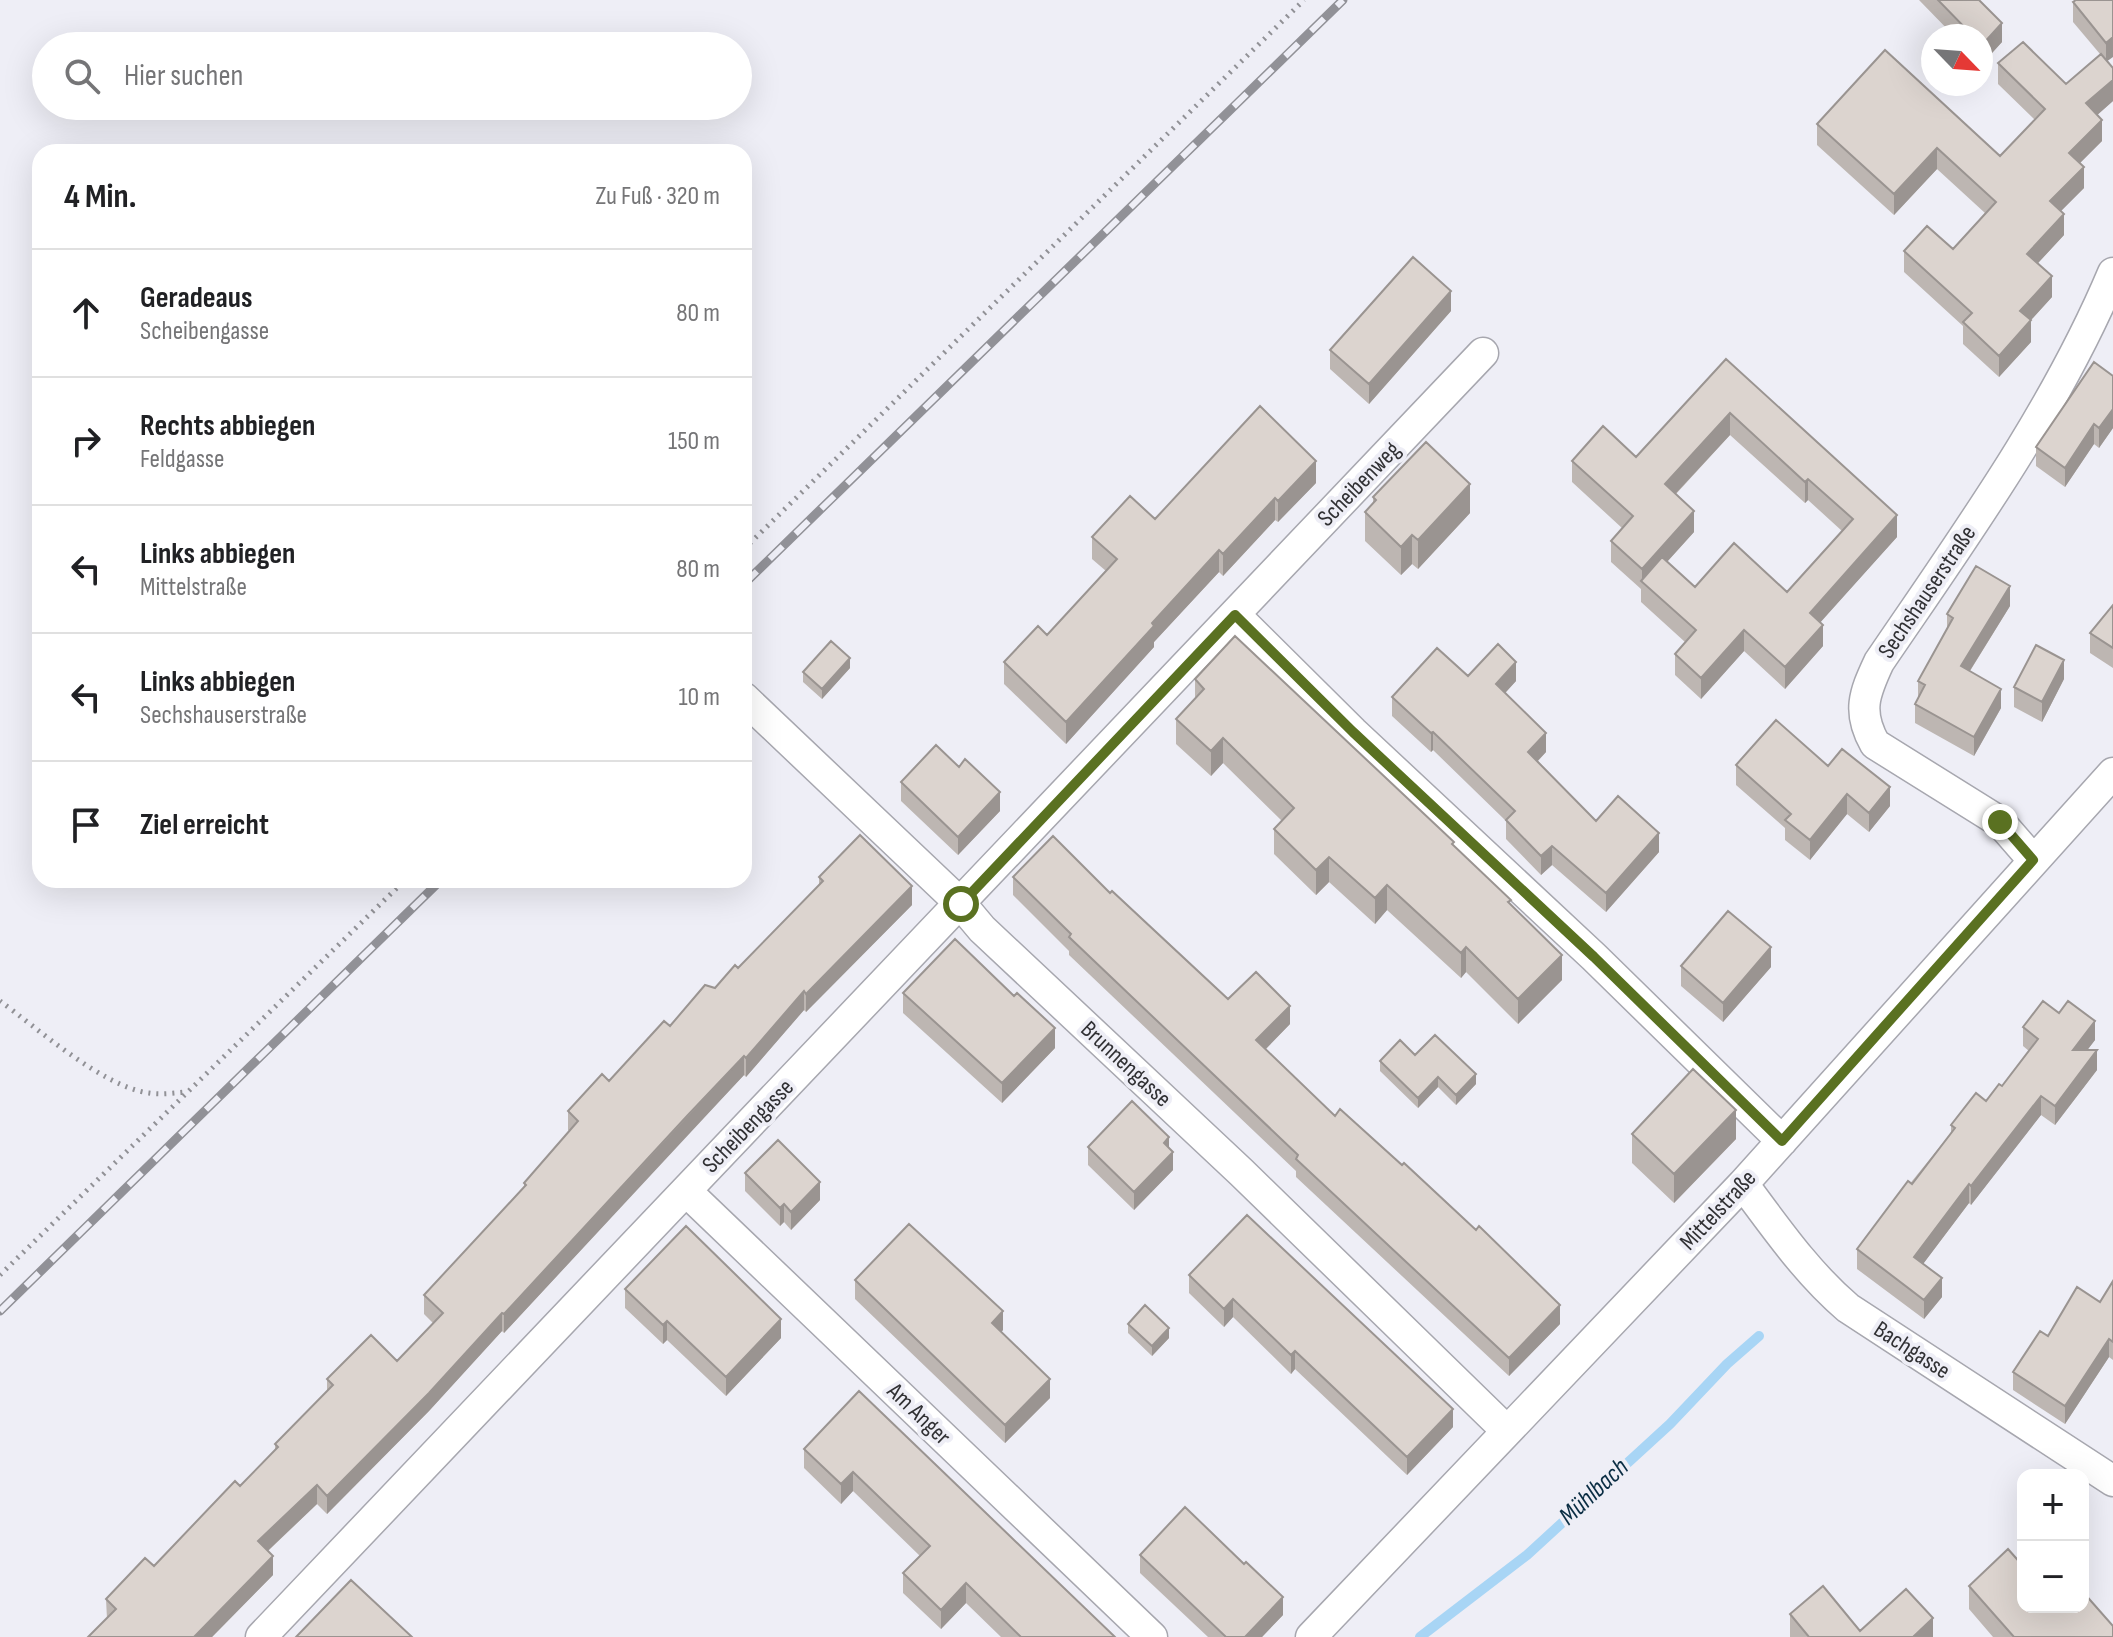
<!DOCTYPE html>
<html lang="de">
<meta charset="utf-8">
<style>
body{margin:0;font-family:"Sofia Sans Condensed",sans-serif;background:#f2f2f2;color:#202124}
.controls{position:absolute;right:24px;bottom:24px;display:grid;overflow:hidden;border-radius:16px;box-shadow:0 8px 32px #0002}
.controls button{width:72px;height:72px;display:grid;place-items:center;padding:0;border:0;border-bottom:2px solid #e0e0e0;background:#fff;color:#202124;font:40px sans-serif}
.compass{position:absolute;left:1921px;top:24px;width:72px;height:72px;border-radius:50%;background:#fff;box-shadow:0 8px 32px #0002;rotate:115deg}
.stop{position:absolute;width:24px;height:24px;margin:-18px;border:6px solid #5a7121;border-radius:50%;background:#fff}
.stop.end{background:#5a7121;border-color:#fff;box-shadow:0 2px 8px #0008}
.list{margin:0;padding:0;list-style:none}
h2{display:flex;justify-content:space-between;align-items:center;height:104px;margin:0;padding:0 32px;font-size:34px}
h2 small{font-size:26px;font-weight:400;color:#757577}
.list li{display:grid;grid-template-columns:52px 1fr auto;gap:24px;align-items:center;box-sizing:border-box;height:128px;padding:0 32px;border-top:2px solid #e0e0e0}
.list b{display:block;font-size:30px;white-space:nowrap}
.list p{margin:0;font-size:26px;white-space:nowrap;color:#757577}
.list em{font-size:26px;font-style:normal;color:#757577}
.icon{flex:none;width:44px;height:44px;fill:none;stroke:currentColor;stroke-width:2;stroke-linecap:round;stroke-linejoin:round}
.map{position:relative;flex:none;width:2113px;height:1637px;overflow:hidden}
.search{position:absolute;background:#fff;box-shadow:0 8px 32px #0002;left:32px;top:32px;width:720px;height:88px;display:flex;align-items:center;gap:20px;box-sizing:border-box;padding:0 28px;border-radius:44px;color:#757577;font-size:30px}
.panel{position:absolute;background:#fff;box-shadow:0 8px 32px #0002;left:32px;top:144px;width:720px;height:744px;border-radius:24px}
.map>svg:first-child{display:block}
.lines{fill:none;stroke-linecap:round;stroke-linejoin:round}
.stream{stroke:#a8d5f5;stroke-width:10}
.street-casing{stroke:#a7a7af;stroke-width:33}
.path{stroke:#919196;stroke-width:5;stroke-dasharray:2 6;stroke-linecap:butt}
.street{stroke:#fff;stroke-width:30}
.rail-casing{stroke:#919197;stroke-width:9}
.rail{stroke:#eeeef6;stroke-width:6;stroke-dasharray:18;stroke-linecap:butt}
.wall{fill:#bdb6b2;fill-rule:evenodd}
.shaded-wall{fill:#9a9491}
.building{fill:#dcd4cf;stroke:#9a9491;stroke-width:2}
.route{stroke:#5a7121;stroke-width:10}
.labels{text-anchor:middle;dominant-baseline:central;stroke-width:8;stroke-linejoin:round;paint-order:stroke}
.street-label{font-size:24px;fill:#313134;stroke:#eeeef6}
.water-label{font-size:26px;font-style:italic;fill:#0a2d43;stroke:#eeeef6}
</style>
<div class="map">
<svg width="2113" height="1637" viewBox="0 0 2113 1637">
<rect width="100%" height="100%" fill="#eeeef6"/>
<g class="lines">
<!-- stream -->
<path class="stream" d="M1420 1637 1527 1555 1670 1424 1727 1364 1759 1336"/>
<!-- street casing -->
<g class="street-casing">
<path id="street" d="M1235 615 1353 732 1594 957 1782 1141
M744 698 961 904 982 929 1241 1172 1507 1431
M2033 860 2000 822 1875 744C1857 712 1864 694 1879 662 1964 537 2054 413 2113 273
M1743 1184C1776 1228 1806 1272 1848 1308L2113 1481
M686 1191 1152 1637
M261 1637 1483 353
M1311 1637 1743 1184 2113 773"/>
</g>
<!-- path -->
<path class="path" d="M744 549 1304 0
M0 1001C37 1028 103 1087 149 1093 161 1095 174 1093 186 1092
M0 1275 405 880"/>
<!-- street -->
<use href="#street" class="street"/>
<!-- rail casing -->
<g class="rail-casing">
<path id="rail" d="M744 584 1343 0
M0 1311 441 880"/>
</g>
<!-- rail -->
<use href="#rail" class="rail"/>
</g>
<!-- wall -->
<path class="wall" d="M1919 0H1979L2002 42 1982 64 1981 36H1954Z
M2113 0 2107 62 2113 68V101L2097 115 2102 141 2080 163 2084 188 2061 211 2064 235 2038 263 2052 297 2031 320V342L1999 377 1963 344V326L1904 272V251L1953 249 1985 213 1937 169 1894 215 1817 145V124L2000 156 2035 120 1998 84V63L2066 84 2100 54 2073 22V2Z
M1451 311 1369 404 1330 369V350Z
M1726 359 1897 537 1820 622 1823 646 1785 689 1744 651 1701 699 1675 675V654L1685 642 1641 602V589L1611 562V541L1622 528 1572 482V461L1636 457ZM1730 435 1805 503 1808 500 1842 531 1787 592 1695 587 1667 562 1694 532 1676 494Z
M2113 376V428L2099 448 2094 444 2065 487 2036 466V447Z
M1316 483 1278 522 1275 520 1223 576 1219 572 1154 642V647L1066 744 1004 684V662L1047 635 1106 571 1092 559V537L1155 519Z
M1373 497 1470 513 1418 569 1412 564 1401 575 1365 541V512L1373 503Z
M2113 605V668L2090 653V633Z
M2010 606 1970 671 2001 708 1974 756 1915 723V704L1918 699V681L1947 629V614Z
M850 668 822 699 803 682V672Z
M1468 676 1516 681 1505 693 1546 752 1538 761 1596 821 1659 852 1606 912 1552 865 1541 875 1506 839V821L1433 750 1431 752 1392 716V697Z
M1195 679 1454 846 1511 904 1562 980 1518 1024 1466 972 1461 978 1387 910 1375 924 1329 882 1316 895 1274 854V829L1282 821 1223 763 1211 776 1176 744V719L1195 699Z
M2064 679 2042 722 2014 707V687Z
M1736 765 1828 766 1890 806 1869 832 1847 814 1810 860 1785 840V828L1736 785Z
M901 782 1000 811 958 855 901 801Z
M819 877 912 905 806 1012 804 1010 746 1077 744 1075 687 1135 504 1333 502 1331 429 1411 327 1514 317 1504 268 1551 273 1575 212 1637H88L107 1619 106 1599 154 1566 240 1486 275 1450V1444L327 1391V1379L397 1361 433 1323 424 1314V1295L524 1187V1183L569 1131 568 1130V1111L609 1081 738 968 819 885Z
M1013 877 1110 893 1228 999 1290 1024 1265 1050 1335 1116 1560 1324 1509 1376 1296 1177V1171L1069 955V951L1013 895Z
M1681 966 1771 967 1723 1022 1681 986Z
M903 993 1055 1048 1002 1103 903 1013Z
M2023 1027 2095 1040 2087 1050 2097 1070 2055 1125 2041 1115 1971 1205 1969 1203 1923 1264 1942 1297 1924 1319 1857 1269V1249L1951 1133V1125L1986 1101 2002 1086 2029 1051 2023 1046Z
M1415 1055 1476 1084 1456 1105 1438 1087 1418 1108 1380 1071V1061Z
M1632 1134 1736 1139 1674 1203 1632 1163Z
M1088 1147 1169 1148 1173 1170 1134 1210 1088 1165Z
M745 1173 820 1200 791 1230 784 1222 780 1226 745 1191Z
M1247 1215 1453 1427 1407 1475 1295 1369 1291 1374 1233 1317 1224 1327 1189 1293V1275Z
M855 1280 1003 1330 1001 1332 1050 1398 1005 1443 855 1299Z
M2113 1281V1360L2109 1357 2065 1424 2013 1390V1372L2048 1336 2100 1302Z
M625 1289 781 1338 726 1396 667 1340 663 1344 625 1308Z
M1128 1324 1169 1338 1152 1356 1128 1333Z
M859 1391 1115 1637H1001L966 1603 941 1629 903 1593V1573L920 1556 853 1491 841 1504 804 1468V1449Z
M1140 1555 1283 1615 1262 1637H1208L1140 1573Z
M1969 1586 2023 1607 2113 1637H1993L1969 1609Z
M1790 1614 1860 1631 1933 1637H1790Z"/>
<!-- shaded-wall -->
<path class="shaded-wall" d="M2002 23V42L1982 64V45Z
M2113 37V57L2106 62V43Z
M2113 80V101L2086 125V103Z
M2102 120V141L2069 174V153Z
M1937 148V169L1894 215V194Z
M2084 167V188L2050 222V201Z
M2064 214V235L2027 275V254Z
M2052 276V297L2020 332V311Z
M1451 291V311L1369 404V384Z
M2031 320V342L1999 377V356Z
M2113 409V428L2099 448V428Z
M1730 413V435L1665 505V484Z
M2094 424V444L2065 487V468Z
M1316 461V483L1278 522V501Z
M1808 479V500L1805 503V482Z
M1470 484V513L1418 569V540Z
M1275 498V520L1223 576V554Z
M1694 511V532L1646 585 1642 582V569Z
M1897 515V537L1810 634V613Z
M1412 535V564L1401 575V547Z
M1219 550V572L1154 642V647L1066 744V722L1152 623Z
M2010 586V606L1961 685V666Z
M1823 625V646L1785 689V667Z
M1744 630V651L1701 699V678Z
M850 658V668L822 699V689Z
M2064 660V679L2042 722V702Z
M1516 662V681L1496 703V684Z
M2001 689V708L1974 756V737Z
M1433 732V750L1431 752V733Z
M1546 733V752L1528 771V752Z
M1223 738V763L1211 776V751Z
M1890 787V806L1869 832V813Z
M1000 792V811L958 855V837Z
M1847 794V814L1810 860V840Z
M1659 833V852L1606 912V893Z
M1552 846V865L1541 875V856Z
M1329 857V882L1316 895V870Z
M1387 885V910L1375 924V898Z
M912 886V905L806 1012V994Z
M1466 947V972L1461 978V953Z
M1771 947V967L1723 1022V1003Z
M1562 955V980L1518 1024V999Z
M804 991V1010L746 1077V1058Z
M1290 1006V1024L1256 1059V1040Z
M2095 1021V1040L2073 1069V1050Z
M1055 1028V1048L1002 1103V1083Z
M2097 1050V1070L2055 1125V1106Z
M744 1056V1075L504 1333V1314Z
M1476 1074V1084L1456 1105V1095Z
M1438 1077V1087L1418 1108V1098Z
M2041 1096V1115L1971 1205V1186Z
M1736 1110V1139L1674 1203V1174Z
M1169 1137V1154L1164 1143Z
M1173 1152V1170L1134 1210V1192Z
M820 1182V1200L791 1230V1212Z
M1969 1184V1203L1914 1276V1257Z
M784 1204V1222L780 1226V1208Z
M1942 1278V1297L1924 1319V1300Z
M1233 1299V1317L1224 1327V1309Z
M1560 1305V1324L1509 1376V1358Z
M1003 1311V1330L992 1342V1323Z
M502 1313V1331L429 1411 327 1514V1496Z
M781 1319V1338L726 1396V1377Z
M667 1321V1340L663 1344V1325Z
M1169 1328V1338L1152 1356V1346Z
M2109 1339V1357L2065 1424V1406Z
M1295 1351V1369L1291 1374V1355Z
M1050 1379V1398L1005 1443V1425Z
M1453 1409V1427L1407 1475V1457Z
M853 1472V1491L841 1504V1484Z
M317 1485V1504L258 1560V1541Z
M273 1556V1575L212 1637H194Z
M966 1583V1603L941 1629V1610Z
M1283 1597V1615L1262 1637H1245Z
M1933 1618V1637H1913Z"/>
<!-- building -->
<path class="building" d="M1938 0H1979L2002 23 1982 45 1981 36H1973Z
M2076 0H2113V37L2106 43 2073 2Z
M2023 42 2066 84 2101 54 2113 68V80L2086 103 2102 120 2069 153 2084 167 2050 201 2064 214 2027 254 2052 276 2020 311 2031 320 1999 356 1963 322 1972 313 1904 251 1927 226 1953 249 1996 202 1937 148 1894 194 1817 124 1885 50 2000 156 2045 109 1998 63Z
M1413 257 1451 291 1369 384 1330 350Z
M1726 359 1897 515 1810 613 1823 625 1785 667 1744 630 1701 678 1675 654 1696 630 1641 581 1662 557 1695 587 1734 543 1787 592 1853 519 1808 479 1805 482 1730 413 1665 484 1694 511 1642 569 1611 541 1633 516 1572 461 1603 426 1636 457Z
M2094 362 2113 376V409L2099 428 2094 424 2065 468 2036 447Z
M1260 406 1316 461 1278 501 1275 498 1223 554 1219 550 1152 623 1154 626 1066 722 1004 662 1038 626 1047 635 1117 559 1092 537 1130 496 1155 519Z
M1426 442 1470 484 1418 540 1412 535 1401 547 1365 512 1376 500 1373 497Z
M1976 566 2010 586 1961 666 2001 689 1974 737 1915 704 1925 685 1918 681 1953 618 1947 614Z
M2113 605V648L2090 633Z
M1235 636 1454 842 1452 844 1511 900 1508 902 1562 955 1518 999 1466 947 1461 953 1387 885 1375 898 1329 857 1316 870 1274 829 1294 808 1223 738 1211 751 1176 719 1204 689 1195 679Z
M831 641 850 658 822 689 803 672Z
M1498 644 1516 662 1496 684 1546 733 1528 752 1596 821 1618 796 1659 833 1606 893 1552 846 1541 856 1506 820 1515 811 1433 732 1431 733 1392 697 1437 648 1468 676Z
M2036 645 2064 660 2042 702 2014 687Z
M1776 720 1828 766 1842 749 1890 787 1869 813 1847 794 1810 840 1785 820 1791 814 1736 765Z
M936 745 959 767 965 759 1000 792 958 837 901 782Z
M860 835 912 886 806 994 804 991 746 1058 744 1056 687 1116 504 1314 502 1313 429 1393 327 1496 317 1485 258 1541 273 1556 194 1637H88L116 1609 106 1599 145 1558 154 1566 235 1481 240 1486 278 1447 275 1444 333 1385 327 1379 371 1335 397 1361 443 1313 424 1295 526 1185 524 1183 578 1121 568 1111 602 1074 609 1081 664 1021 670 1026 705 985 715 988 735 965 738 968 823 881 819 877Z
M1053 836 1110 893 1112 891 1228 999 1256 972 1290 1006 1256 1040 1335 1116 1340 1109 1402 1165 1404 1163 1476 1230 1479 1226 1560 1305 1509 1358 1296 1159 1298 1155 1069 937 1071 934 1013 877Z
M1728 911 1771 947 1723 1003 1681 966Z
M955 939 1014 996 1017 993 1055 1028 1002 1083 903 993Z
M2043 1001 2059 1013 2068 1001 2095 1021 2073 1050H2097L2055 1106 2041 1096 1971 1186 1969 1184 1914 1257 1942 1278 1924 1300 1857 1249 1908 1181 1912 1184 1955 1128 1951 1125 1976 1093 1986 1101 1999 1084 2002 1086 2038 1039 2023 1027Z
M1435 1035 1476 1074 1456 1095 1438 1077 1418 1098 1380 1061 1400 1040 1415 1055Z
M1693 1069 1736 1110 1674 1174 1632 1134Z
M1132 1101 1169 1137 1164 1143 1173 1152 1134 1192 1088 1147Z
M778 1140 820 1182 791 1212 784 1204 780 1208 745 1173Z
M1247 1215 1453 1409 1407 1457 1295 1351 1291 1355 1233 1299 1224 1309 1189 1275Z
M909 1224 1003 1311 992 1323 1050 1379 1005 1425 855 1280Z
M686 1226 781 1319 726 1377 667 1321 663 1325 625 1289Z
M2113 1281V1342L2109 1339 2065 1406 2013 1372 2040 1331 2048 1336 2077 1287 2100 1302Z
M1145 1305 1169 1328 1152 1346 1128 1324Z
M859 1391 1115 1637H1021L966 1583 941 1610 903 1573 930 1546 853 1472 841 1484 804 1449Z
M1185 1507 1244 1564 1246 1562 1283 1597 1245 1637H1226L1140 1555Z
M2008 1549 2023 1566V1607H2083V1592L2113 1626V1637H2014L1969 1586Z
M351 1580 412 1637H296Z
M1823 1586 1860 1631 1906 1589 1933 1618 1913 1637H1809L1790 1614Z"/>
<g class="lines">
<!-- route -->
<path class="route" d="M961 904 1235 615 1353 732 1594 957 1782 1141 2033 860 2000 822"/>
</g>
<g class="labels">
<!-- street labels -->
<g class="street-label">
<text transform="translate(1359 484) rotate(-46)">Scheibenweg</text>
<text transform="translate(1927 592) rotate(-56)">Sechshauserstraße</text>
<text transform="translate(1126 1064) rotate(43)">Brunnengasse</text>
<text transform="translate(748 1126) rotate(-46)">Scheibengasse</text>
<text transform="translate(1718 1210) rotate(-47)">Mittelstraße</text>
<text transform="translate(1912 1350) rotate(33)">Bachgasse</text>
<text transform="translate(919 1414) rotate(44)">Am Anger</text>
</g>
<!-- water labels -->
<g class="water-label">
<text transform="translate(1594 1492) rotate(-43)">Mühlbach</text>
</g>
</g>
</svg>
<div class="controls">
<button>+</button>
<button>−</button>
</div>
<svg class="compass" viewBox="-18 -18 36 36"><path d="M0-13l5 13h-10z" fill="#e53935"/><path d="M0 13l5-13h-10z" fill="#757577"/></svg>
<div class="stop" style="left:961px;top:904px"></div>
<div class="stop end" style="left:2000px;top:822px"></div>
<div class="search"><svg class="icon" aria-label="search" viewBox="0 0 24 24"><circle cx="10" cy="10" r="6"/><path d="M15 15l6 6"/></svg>Hier suchen</div>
<section class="panel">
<h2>4 Min.<small>Zu Fuß · 320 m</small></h2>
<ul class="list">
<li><svg class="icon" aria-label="ahead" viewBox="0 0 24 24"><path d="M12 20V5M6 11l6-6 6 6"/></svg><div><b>Geradeaus</b><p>Scheibengasse</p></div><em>80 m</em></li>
<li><svg class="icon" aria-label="right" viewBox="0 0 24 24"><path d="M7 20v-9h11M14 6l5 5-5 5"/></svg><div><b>Rechts abbiegen</b><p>Feldgasse</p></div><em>150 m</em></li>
<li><svg class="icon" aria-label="left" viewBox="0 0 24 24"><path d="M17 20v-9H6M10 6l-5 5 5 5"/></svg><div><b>Links abbiegen</b><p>Mittelstraße</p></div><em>80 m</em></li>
<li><svg class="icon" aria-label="left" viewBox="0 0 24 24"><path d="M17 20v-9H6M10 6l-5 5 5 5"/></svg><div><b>Links abbiegen</b><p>Sechshauserstraße</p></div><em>10 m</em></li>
<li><svg class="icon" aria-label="arrive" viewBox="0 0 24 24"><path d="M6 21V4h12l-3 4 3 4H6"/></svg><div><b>Ziel erreicht</b></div></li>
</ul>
</section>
</div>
